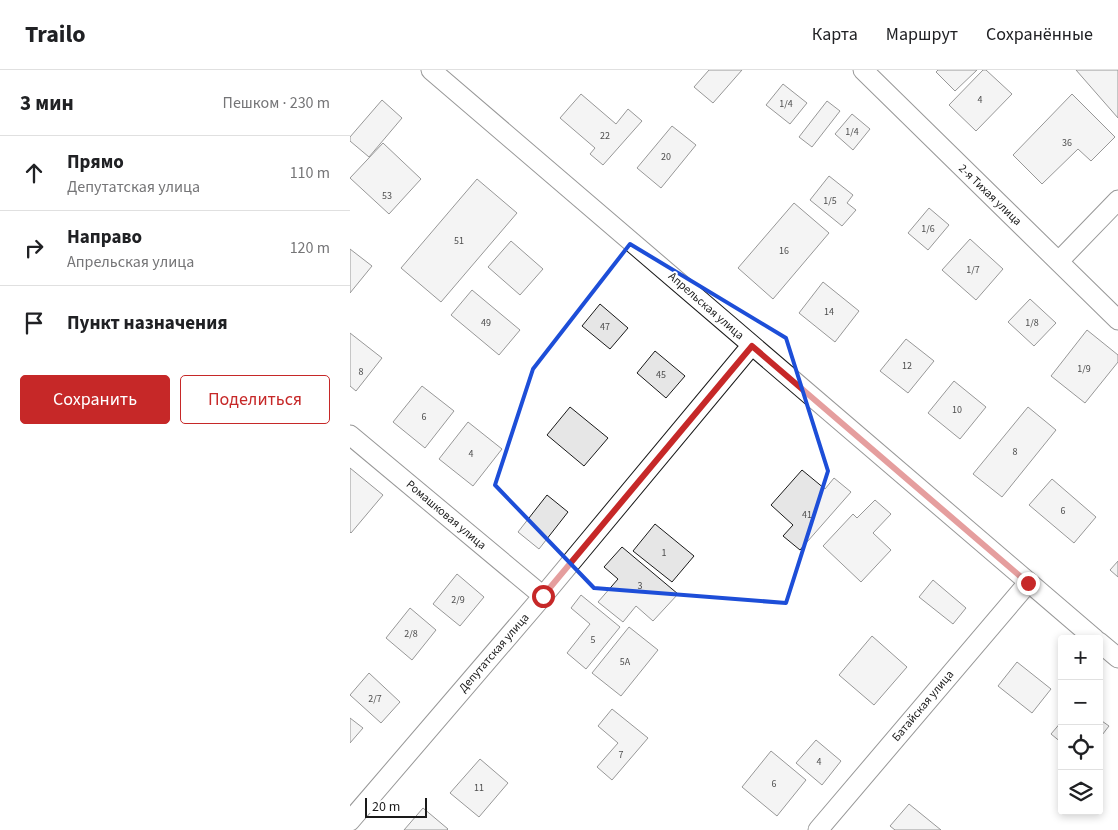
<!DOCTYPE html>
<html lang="ru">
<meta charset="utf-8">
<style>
body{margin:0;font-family:"Source Sans 3",sans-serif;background:#f6f6f6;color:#202124}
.controls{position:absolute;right:15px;bottom:15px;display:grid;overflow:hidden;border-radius:5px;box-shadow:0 2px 8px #0003}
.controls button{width:45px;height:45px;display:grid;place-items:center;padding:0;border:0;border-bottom:1px solid #e0e0e0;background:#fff;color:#202124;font:25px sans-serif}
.scale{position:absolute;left:15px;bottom:12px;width:62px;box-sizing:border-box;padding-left:5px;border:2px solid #1a1a1a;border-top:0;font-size:14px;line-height:18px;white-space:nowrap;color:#1a1a1a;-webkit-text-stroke:4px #fff;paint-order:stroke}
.stop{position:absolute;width:15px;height:15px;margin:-11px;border:4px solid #c62828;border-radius:50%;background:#fff}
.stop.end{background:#c62828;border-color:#fff;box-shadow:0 1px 5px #0008}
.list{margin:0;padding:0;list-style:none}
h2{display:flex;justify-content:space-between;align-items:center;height:65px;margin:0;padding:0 20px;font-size:21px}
h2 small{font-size:16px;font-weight:400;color:#757577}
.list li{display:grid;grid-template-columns:32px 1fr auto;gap:15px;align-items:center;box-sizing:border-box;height:75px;padding:0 20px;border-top:1px solid #e0e0e0}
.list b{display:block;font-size:19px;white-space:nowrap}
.list p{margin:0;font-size:16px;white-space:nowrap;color:#757577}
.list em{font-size:16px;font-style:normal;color:#757577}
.actions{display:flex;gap:10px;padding:15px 20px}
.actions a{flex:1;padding:11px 0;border:1px solid #c62828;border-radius:5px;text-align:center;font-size:18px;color:#c62828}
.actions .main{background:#c62828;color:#fff}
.icon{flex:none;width:28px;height:28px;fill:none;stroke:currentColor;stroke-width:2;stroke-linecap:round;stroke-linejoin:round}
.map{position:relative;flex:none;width:768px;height:760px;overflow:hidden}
header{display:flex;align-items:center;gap:30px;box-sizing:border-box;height:70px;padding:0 25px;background:#fff;border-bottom:1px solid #e0e0e0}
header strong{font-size:24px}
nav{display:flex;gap:28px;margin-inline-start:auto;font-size:18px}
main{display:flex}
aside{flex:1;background:#fff}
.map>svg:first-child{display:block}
.building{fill:#e6e6e6;stroke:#1a1a1a}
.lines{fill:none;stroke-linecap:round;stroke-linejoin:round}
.street-casing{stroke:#1a1a1a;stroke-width:21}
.street{stroke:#fff;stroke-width:19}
.route{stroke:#c62828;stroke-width:6}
.marked{fill:none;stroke:#1d4ed8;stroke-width:4;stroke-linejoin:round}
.labels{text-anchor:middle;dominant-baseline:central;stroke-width:4;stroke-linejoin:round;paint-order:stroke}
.number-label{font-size:10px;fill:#4d4d4d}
.street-label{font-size:12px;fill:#1a1a1a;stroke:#fff}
</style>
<header>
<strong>Trailo</strong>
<nav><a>Карта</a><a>Маршрут</a><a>Сохранённые</a></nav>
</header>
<main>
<aside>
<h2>3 мин<small>Пешком · 230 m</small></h2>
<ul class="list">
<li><svg class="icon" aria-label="ahead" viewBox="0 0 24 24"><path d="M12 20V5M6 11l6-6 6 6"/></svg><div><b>Прямо</b><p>Депутатская улица</p></div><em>110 m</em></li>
<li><svg class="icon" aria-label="right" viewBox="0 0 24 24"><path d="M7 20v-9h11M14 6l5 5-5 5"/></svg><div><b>Направо</b><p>Апрельская улица</p></div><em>120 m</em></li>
<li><svg class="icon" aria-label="arrive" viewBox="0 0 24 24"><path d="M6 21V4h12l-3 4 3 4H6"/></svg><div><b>Пункт назначения</b></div></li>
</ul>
<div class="actions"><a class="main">Сохранить</a><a>Поделиться</a></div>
</aside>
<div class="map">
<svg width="768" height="760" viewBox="0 0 768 760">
<rect width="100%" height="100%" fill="#fff"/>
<!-- building -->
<path class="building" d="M359 0H392L363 33 344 17Z
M588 0H627L605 21 586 2Z
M633 0H636L662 24 626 61 599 35Z
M726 0H768V48Z
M433 14 457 33 440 54 416 35Z
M231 24 266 54 278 39 292 51 253 95 240 84 245 78 210 48Z
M722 24 765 67 741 91 728 79 692 114 663 85Z
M32 30 52 48 19 87 0 71V67Z
M477 31 490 41 462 77 449 67Z
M502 44 520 59 503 80 485 64Z
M322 56 346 75 311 118 287 98Z
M33 73 71 109 39 144 0 108Z
M479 106 503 125 497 133 506 140 492 156 460 130Z
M127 109 167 143 91 232 51 198Z
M444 133 479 163 423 229 388 198Z
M579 138 599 155 578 180 558 163Z
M620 169 653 199 626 230 592 200Z
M161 171 193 199 170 225 138 197Z
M0 179 22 196 0 223Z
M473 212 509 241 485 272 449 243Z
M122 220 170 260 149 285 101 245Z
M680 229 706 253 684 276 658 252Z
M250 234 278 258 260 279 232 256Z
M737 260 768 285V292L735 333 701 306Z
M0 263 32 288 6 321 0 316Z
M556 269 584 291 558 323 530 301Z
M305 281 335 306 316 328 287 303Z
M604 311 636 337 610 369 578 343Z
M72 316 104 341 75 378 43 352Z
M220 337 258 368 234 396 197 365Z
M678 337 706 360 652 427 623 404Z
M118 352 152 379 123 416 89 389Z
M0 398 33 425 1 463 0 462Z
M452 400 475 419 484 408 501 422 450 480 433 466 443 455 421 435Z
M702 409 746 447 724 473 679 435Z
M197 425 218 442 189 479 168 462Z
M525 430 541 444 523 463 541 480 511 512 473 476 503 444 507 448Z
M305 454 344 486 322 512 283 481Z
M272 477 328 524 303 551 286 536 273 552 248 532 268 509 254 497Z
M768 491V507L760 500Z
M107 504 134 527 110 556 83 534Z
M583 510 616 538 603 554 569 527Z
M231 525 270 557 236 599 217 583 240 554 221 538Z
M60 538 86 560 62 590 36 568Z
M279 557 308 580 271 626 242 603Z
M522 566 557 597 524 635 489 605Z
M667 592 701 619 682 643 648 616Z
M19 603 50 632 31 653 0 625Z
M262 639 298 668 262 710 247 697 268 673 248 656Z
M0 648 13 658 0 673Z
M749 649 759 656 749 669Z
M712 651V673L701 664Z
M466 670 491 691 472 715 446 693Z
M421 681 456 710 427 746 392 717Z
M130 689 158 713 129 747 100 723Z
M559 734 591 760H545L540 756Z
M73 738 98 759 97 760H54Z"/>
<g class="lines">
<!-- street casing -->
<g class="street-casing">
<path id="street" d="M81 0 745 569
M513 0 768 250
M709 191 768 130
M0 365 193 526
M749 572 768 588
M0 751 193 526 401 276
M468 760 678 513"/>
</g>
<!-- street -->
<use href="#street" class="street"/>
</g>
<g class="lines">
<!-- route -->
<path class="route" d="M193 526 402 276 678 513"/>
</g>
<!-- marked area -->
<path d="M0 0H768V760H0ZM280 174 436 268 478 401 436 533 244 518 145 415 183 299Z" fill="#fff" fill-opacity=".55" fill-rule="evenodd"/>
<path class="marked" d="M280 174 436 268 478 401 436 533 244 518 145 415 183 299Z"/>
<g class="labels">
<!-- number labels -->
<g class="number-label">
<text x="630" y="30">4</text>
<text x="436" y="34">1/4</text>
<text x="502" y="62">1/4</text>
<text x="255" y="66">22</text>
<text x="717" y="73">36</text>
<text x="316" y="87">20</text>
<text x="37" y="126">53</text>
<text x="480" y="131">1/5</text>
<text x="578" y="159">1/6</text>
<text x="109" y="171">51</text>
<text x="434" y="181">16</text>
<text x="623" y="200">1/7</text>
<text x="479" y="242">14</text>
<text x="136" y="253">49</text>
<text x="682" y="253">1/8</text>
<text x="255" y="257">47</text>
<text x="557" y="296">12</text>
<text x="734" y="299">1/9</text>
<text x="11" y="302">8</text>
<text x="311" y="305">45</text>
<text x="607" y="340">10</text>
<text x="74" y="347">6</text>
<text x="665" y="382">8</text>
<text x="121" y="384">4</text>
<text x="713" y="441">6</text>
<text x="457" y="445">41</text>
<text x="314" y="483">1</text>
<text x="290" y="516">3</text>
<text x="108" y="530">2/9</text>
<text x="61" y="564">2/8</text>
<text x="243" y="570">5</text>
<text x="275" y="592">5А</text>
<text x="25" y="629">2/7</text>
<text x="271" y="685">7</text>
<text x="469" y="692">4</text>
<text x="424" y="714">6</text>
<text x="129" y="718">11</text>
</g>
<!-- street labels -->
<g class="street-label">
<text transform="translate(640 125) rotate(44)">2-я Тихая улица</text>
<text transform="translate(356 236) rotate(41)">Апрельская улица</text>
<text transform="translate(96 445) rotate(40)">Ромашковая улица</text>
<text transform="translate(144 583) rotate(-49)">Депутатская улица</text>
<text transform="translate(573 636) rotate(-50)">Батайская улица</text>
</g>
</g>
</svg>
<div class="controls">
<button>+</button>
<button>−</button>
<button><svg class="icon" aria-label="locate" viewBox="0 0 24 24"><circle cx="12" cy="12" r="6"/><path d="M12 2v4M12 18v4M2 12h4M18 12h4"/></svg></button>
<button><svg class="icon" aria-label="layers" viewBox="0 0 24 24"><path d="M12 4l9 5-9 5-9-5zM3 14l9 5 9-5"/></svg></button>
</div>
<div class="scale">20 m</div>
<div class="stop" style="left:193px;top:526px"></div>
<div class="stop end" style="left:678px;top:513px"></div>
</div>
</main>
